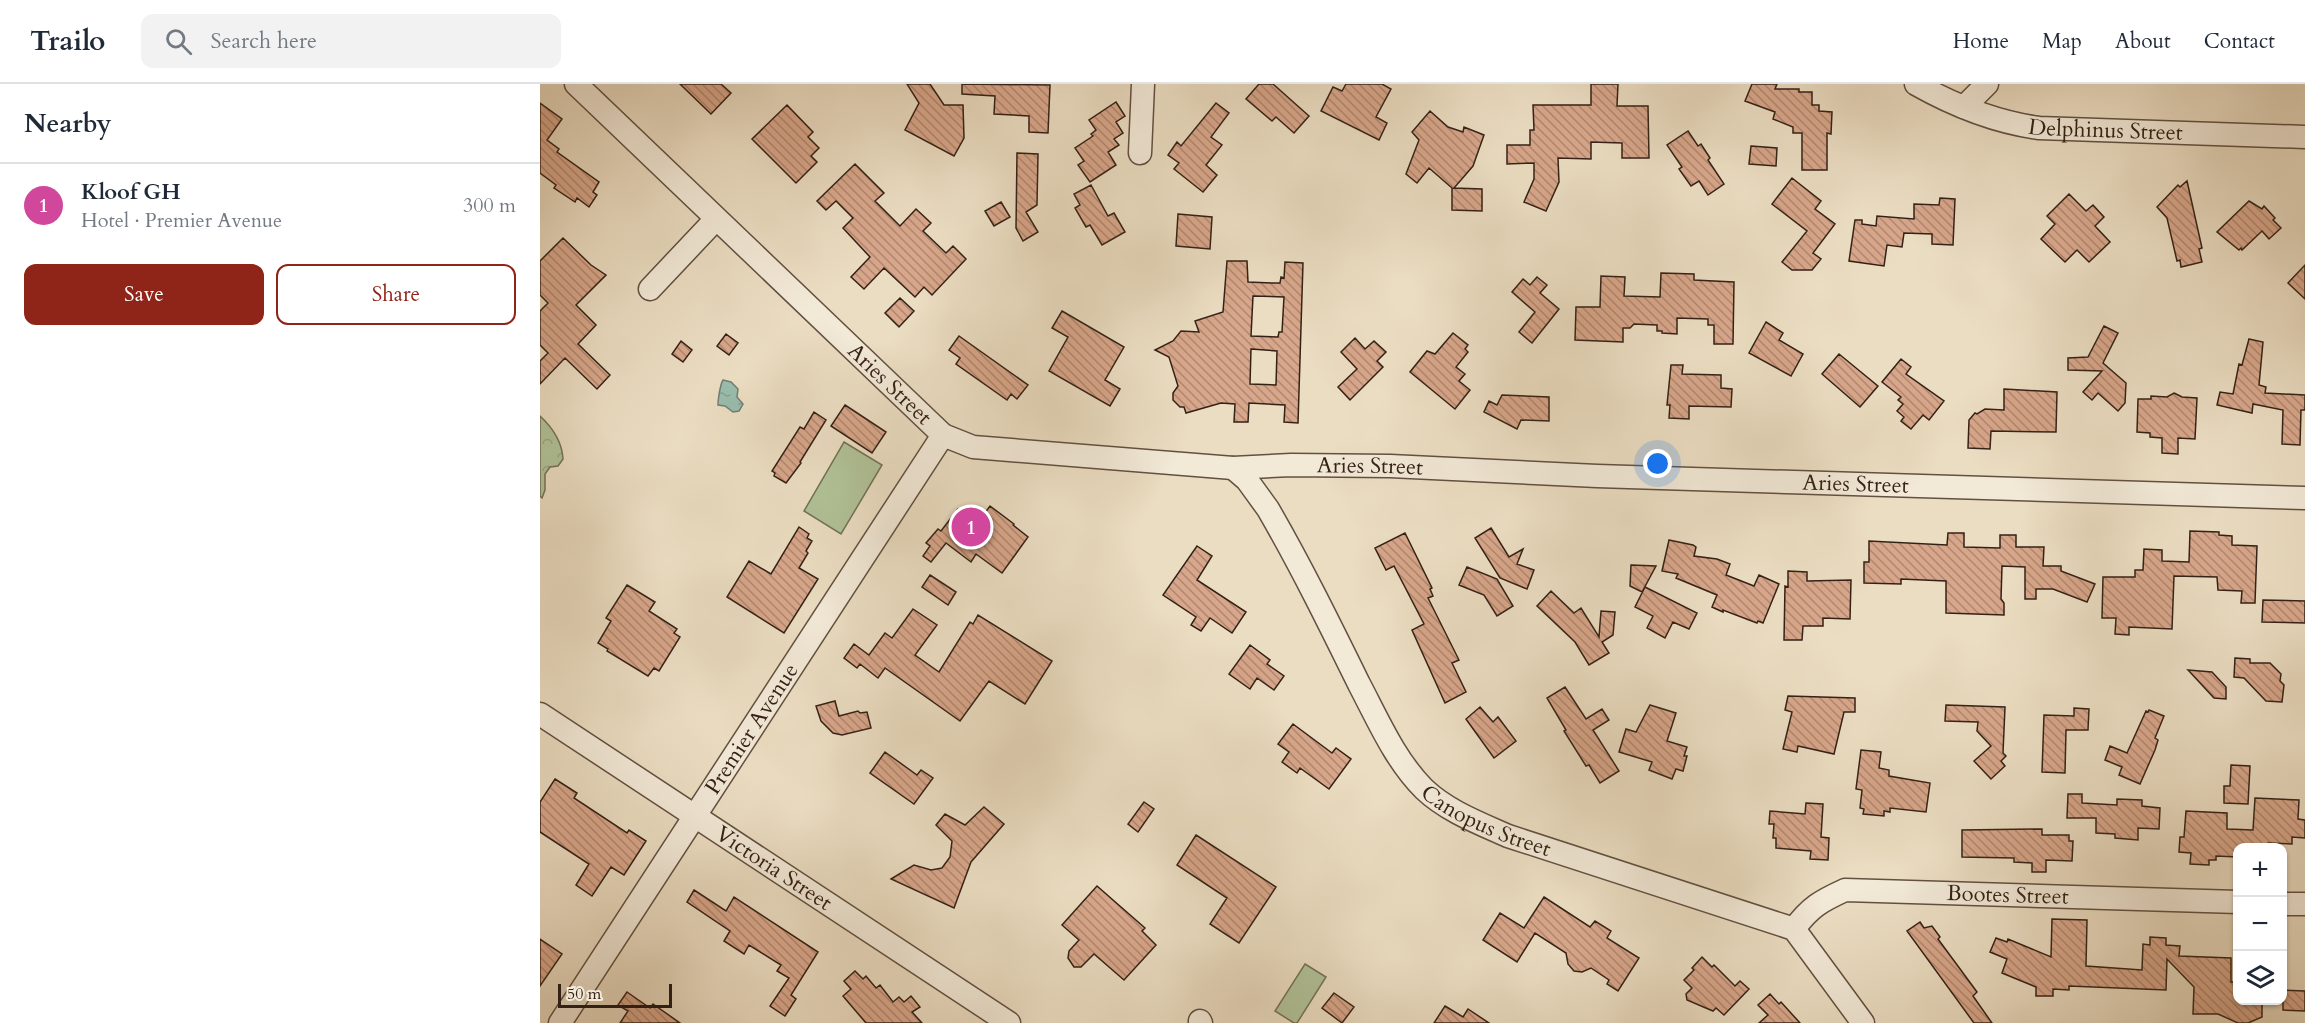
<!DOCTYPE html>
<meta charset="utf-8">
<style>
body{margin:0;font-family:Cardo,serif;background:#f2f2f3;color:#1f2937}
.controls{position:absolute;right:18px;bottom:18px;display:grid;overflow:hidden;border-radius:12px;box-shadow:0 2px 4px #0004}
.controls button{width:54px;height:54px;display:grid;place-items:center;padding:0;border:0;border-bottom:2px solid #e0e1e3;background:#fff;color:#1f2937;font:30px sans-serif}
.scale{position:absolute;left:18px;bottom:15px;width:114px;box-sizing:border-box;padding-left:6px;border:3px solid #342116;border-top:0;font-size:16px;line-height:21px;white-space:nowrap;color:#342116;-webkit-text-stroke:4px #f2e9d7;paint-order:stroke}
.you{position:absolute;left:1118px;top:380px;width:21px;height:21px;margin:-15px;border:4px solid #fff;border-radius:50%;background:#1a73e8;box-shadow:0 0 0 9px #1a73e833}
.badge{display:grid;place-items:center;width:39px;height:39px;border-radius:50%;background:#8f2418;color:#fff;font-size:20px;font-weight:700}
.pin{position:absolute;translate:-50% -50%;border:3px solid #fff;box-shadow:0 2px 6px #0006}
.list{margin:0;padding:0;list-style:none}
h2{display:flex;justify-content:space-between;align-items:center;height:78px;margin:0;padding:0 24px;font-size:26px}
h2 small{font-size:20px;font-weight:400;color:#747a83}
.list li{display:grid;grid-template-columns:39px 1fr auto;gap:18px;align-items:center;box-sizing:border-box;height:84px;padding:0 24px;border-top:2px solid #e0e1e3}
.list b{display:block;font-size:22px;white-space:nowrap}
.list p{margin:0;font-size:20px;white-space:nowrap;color:#747a83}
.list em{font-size:20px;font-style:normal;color:#747a83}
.actions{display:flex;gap:12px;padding:18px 24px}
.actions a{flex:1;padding:14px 0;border:2px solid #8f2418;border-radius:12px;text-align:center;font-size:21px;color:#8f2418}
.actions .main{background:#8f2418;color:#fff}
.icon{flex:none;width:33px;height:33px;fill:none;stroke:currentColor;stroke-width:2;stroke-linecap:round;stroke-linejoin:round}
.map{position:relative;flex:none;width:1765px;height:939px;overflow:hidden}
header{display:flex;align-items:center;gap:36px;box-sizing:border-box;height:84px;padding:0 30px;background:#fff;border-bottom:2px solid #e0e1e3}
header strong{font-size:28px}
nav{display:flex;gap:33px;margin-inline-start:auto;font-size:21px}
.search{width:420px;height:54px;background:#f2f2f3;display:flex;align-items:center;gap:15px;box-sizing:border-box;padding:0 21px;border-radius:12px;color:#747a83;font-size:22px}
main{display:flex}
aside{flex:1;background:#fff}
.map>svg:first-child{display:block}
.forest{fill:url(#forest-crowns);stroke:#727257;stroke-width:1.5}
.pitch{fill:#b1c298;stroke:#727257;stroke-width:1.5}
.water{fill:url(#water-ripples);stroke:#717f71;stroke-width:1.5}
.building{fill:url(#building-back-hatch);stroke:#342116;stroke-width:1.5;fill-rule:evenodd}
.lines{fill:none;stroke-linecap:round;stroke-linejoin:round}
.minor-casing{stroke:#625041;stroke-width:25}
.minor{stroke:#f2e9d7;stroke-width:22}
.labels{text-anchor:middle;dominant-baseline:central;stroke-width:4.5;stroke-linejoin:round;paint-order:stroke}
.street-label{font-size:22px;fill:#342116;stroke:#f2e9d7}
</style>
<header>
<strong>Trailo</strong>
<div class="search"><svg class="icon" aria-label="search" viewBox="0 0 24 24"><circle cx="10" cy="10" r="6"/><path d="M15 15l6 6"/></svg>Search here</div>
<nav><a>Home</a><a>Map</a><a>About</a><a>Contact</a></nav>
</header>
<main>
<aside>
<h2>Nearby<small></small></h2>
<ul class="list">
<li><span class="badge" style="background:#d1479c">1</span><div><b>Kloof GH</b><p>Hotel · Premier Avenue</p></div><em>300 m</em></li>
</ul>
<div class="actions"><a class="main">Save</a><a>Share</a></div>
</aside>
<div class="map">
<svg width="1765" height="939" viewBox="0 0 1765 939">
<defs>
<pattern id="forest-crowns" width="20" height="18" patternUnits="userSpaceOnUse" patternTransform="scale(1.5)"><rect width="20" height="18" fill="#b1c298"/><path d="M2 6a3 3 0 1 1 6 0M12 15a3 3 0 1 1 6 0" fill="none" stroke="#99a682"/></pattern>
<pattern id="water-ripples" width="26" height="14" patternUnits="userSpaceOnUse" patternTransform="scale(1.5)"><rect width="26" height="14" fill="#99bdae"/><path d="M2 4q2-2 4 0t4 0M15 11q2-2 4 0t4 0" fill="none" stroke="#84a295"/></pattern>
<pattern id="building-back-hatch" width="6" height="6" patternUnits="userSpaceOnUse" patternTransform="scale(1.5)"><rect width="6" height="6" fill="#d8a68a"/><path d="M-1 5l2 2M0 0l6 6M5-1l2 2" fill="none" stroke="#b08770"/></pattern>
</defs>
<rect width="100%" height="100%" fill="#ebddc2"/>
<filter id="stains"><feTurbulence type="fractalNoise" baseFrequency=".00333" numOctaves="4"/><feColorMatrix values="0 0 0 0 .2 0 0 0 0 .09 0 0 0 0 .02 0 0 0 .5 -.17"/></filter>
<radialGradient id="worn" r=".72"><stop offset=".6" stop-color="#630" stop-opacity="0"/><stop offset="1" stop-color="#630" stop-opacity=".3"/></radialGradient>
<!-- forest -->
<path class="forest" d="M0 332C13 344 22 357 23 375L18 382 10 383 5 390V406L2 414 0 412Z"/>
<!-- pitch -->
<path class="pitch" d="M304 358 342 381 301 450 264 427Z
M765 880 786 893 757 939H754L735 927Z"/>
<!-- water -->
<path class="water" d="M183 296 191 298 198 305 197 313 203 320 199 327 193 328 185 322 178 321C178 316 180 301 183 296Z"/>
<!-- building -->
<path class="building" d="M140 0H181L191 9 171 30Z
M367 0H390L404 21H423L424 54 414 72 365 46 379 19Z
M422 0 510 1 508 49 489 48V32L454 30 455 12 422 10Z
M719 0H733L769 32 754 49 736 33 732 37 706 15Z
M806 0H842L851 5 836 33 847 39 839 56 781 27 793 3 802 7Z
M1051 0H1078L1077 22H1108L1109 74H1082V59L1051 58V75L1018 74 1019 98 1006 127 984 118 994 95V79L967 80V61H990V46H994L993 21H1051Z
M1212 0H1237L1235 5H1259V8H1272V21H1279V27L1292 28 1291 50 1287 49V86H1262V49H1253V43L1233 35 1235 28 1205 17Z
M576 18 585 32 576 38 583 49 574 55 579 61 568 68 576 81 550 98 538 81 544 77 535 64 553 52 551 50 556 46 549 36Z
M0 19 22 35 7 56 19 65 17 68 59 98 53 108 57 111 49 123 37 114 35 118 14 104 16 101 0 89Z
M676 19 689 29 671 53 682 61 666 81 677 91 663 108 634 85 639 79 628 71 637 58 641 62Z
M247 21 273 48 268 53 279 64 271 72 277 78 256 99 212 55Z
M890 27 908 43 923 48 924 43 944 51 933 82 914 104 942 105V127L912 126V104L889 84 877 99 866 90 879 56 872 48Z
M1148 47 1158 62 1161 60 1170 74 1168 76 1184 100 1168 111 1159 97 1151 102 1139 85 1142 83 1127 61Z
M1211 62 1237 64 1236 82 1209 80Z
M477 69 498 70 497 121 486 128 498 148 483 157 476 144Z
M315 80 344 109 335 117 360 142 376 125 391 139 383 147 406 169 413 162 426 175 392 211 384 203 375 213 344 184 324 205 311 193 330 173 303 144 313 134 296 117 286 126 277 117Z
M1252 94 1281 117 1275 125 1295 140 1273 169 1281 175 1272 186H1252L1242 178 1267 147 1232 120Z
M1647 97 1662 164 1659 165 1662 178 1641 183 1640 176 1637 177 1627 134 1617 123 1638 101 1640 103Z
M551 101 568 132 574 129 585 148 562 161 550 141 546 143 535 124 540 121 534 110Z
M1529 110 1546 127 1553 121 1564 133 1555 142 1570 158 1549 178 1537 166 1525 178 1501 155 1515 140 1507 132Z
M1400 114 1415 115 1413 161 1392 160V150L1364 149 1362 163 1347 161 1344 182 1309 177 1315 136H1322V140L1336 142 1337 132 1374 135V120L1399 121Z
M1709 117 1722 125 1724 122 1735 134 1733 136 1741 144 1729 155 1722 147 1702 166 1701 164 1699 166 1677 148Z
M461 118 470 133 454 142 445 127Z
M638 130 672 133 670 165 636 162Z
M23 154 51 181 66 191 36 221 56 241 38 260 70 291 57 305 25 274 0 300V277L8 269 0 261V227L8 219 0 211V177Z
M687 177H707L708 198 733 199H740L741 193 744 194 745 178 763 179 758 339 744 338 745 321 709 319 708 338H694L695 320 681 319 646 329 644 323H640L633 316V309L638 302 629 273 615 266 633 257 641 247 659 248 655 237 683 228ZM713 212 744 213 742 248H739L738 253 711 252ZM711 265 737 267 736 301 710 300Z
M1765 181V215L1748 199Z
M1121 189 1154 190V196L1194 198 1193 260H1174V241H1168V235L1137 234V250L1122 249V247H1117V241L1094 240 1090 244H1083V258L1035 256 1036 223H1060L1061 192 1085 193 1084 212 1120 213Z
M997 193 1007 201 1000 209 1019 225 992 259 979 248 995 228 972 208 983 195 990 201Z
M360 214 374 227 359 243 345 229Z
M522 227 584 263 565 296 580 305 570 322 509 287 528 253 512 244Z
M1226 238 1243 249 1239 256 1263 270 1251 292 1209 269Z
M1564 242 1578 249 1563 279 1586 299 1585 319 1578 327 1558 309 1552 316 1543 308 1562 287 1528 286V274L1548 273Z
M913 249 928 261 925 265 928 268 916 283 925 290 919 297 930 306 915 325 870 288 887 267 895 270Z
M186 250 198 259 189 271 177 262Z
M419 252 488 301 477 315 471 310 467 316 416 280 420 274 409 266Z
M815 254 825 265 834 257 846 268 837 277 843 283 810 316 798 303 817 285 801 268Z
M1709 255 1723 258 1719 301 1726 303 1725 309 1765 311V326H1761L1760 361 1742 360 1743 326 1713 320 1712 329 1677 321 1680 308 1693 310 1699 280 1702 281Z
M141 257 152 266 143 278 132 270Z
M1299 270 1338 302 1320 323 1282 290Z
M1361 275 1371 283 1366 290 1404 317 1389 336 1383 331 1371 345 1361 337 1364 333 1357 327 1363 320 1358 316 1361 313 1342 298Z
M1131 281H1143L1142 290 1181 291V304L1192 305 1191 323 1149 322V335L1129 334 1130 321H1127Z
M1464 305 1517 308 1516 348 1451 347 1450 365 1428 364 1429 336 1435 329 1437 330 1445 325 1464 326Z
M1634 309 1642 313 1657 314 1655 355 1638 354V370L1622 369V354L1610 353V349L1597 348 1598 315H1611V312L1627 313Z
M962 311 1009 313V337L981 336 977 345 944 328 949 317 957 321Z
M305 321 346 348 332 369 291 342Z
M274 328 286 336 260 378 261 379 246 399 234 392 235 389 232 387 260 343 264 345Z
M450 422 474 440 473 441 488 453 462 489 436 470 431 478 406 459 391 478 383 472 390 462 386 459 398 445 401 447 418 425 425 430 429 424 442 433Z
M259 443 269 450 267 454 272 457 266 467 268 469 259 484 278 495 244 549 187 513 209 477 231 490Z
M951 444 969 473 983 465 977 480 994 486 987 505 960 494 935 454Z
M1650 447 1679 448V451L1692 452V461L1717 462 1715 519H1701L1702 507 1678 506 1677 493 1634 492 1632 545 1589 543V551L1575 550 1576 534H1562L1563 493H1595V486H1603L1604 465 1622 466V477L1649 478Z
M865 449 892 504 890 505 893 512 888 514 919 576 912 579 926 608 905 619 872 546 884 540 854 482 846 486 835 464Z
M1408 449H1424V463L1460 464V451H1476V463H1504L1503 482H1521V487L1555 500 1547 518 1513 505H1496V515H1485V483L1462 482 1461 515 1464 519V531L1406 529V497L1361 495V500L1324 499V478H1329V457L1407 461Z
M1129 456 1153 461 1156 463 1154 472 1177 475 1190 480 1186 491 1214 502 1219 491 1239 500 1223 539 1218 537 1217 539 1183 526V528L1172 523 1177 511 1136 494 1138 490 1122 487Z
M657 462 672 472 657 496 706 528 692 549 670 534 661 547 651 541 656 533 623 511Z
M1091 481 1116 482 1102 508 1090 502Z
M927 483 957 495 973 522 957 532 944 511 919 501Z
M1248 487 1267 488V497L1311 496 1310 535 1283 534V542H1263L1262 556H1244L1245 502 1248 503Z
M390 491 416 508 408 521 382 503Z
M87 501 115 518 109 527 137 545 134 549 140 553 119 587 114 584 108 592 67 567 68 565 58 559 71 537 66 534Z
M1105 503 1157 529 1149 545 1133 538 1125 554 1107 544 1113 532 1095 523Z
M1011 507 1034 529 1041 524 1059 553 1061 527 1075 528 1073 551 1062 558 1069 569 1049 581 1035 558 997 522Z
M1723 516 1765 517V539L1722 538Z
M373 525 397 541 375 571 399 588 430 538 433 540 438 531 512 577 485 620 449 597 420 637 345 584 338 594 320 580 317 584 304 574 314 560 329 571 345 549 352 554Z
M710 561 730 576 727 580 744 592 734 606 717 594 710 605 689 590Z
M1695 574 1710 575V579H1730L1741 590 1740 597 1744 601 1742 618 1726 617 1704 594 1694 593Z
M1648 586 1672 588 1686 603V615L1674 614Z
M1025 603 1046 635 1062 625 1069 636 1053 646 1079 687 1060 699 1049 681 1046 682 1024 647 1026 646 1007 614Z
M1248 612 1315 614V628H1304L1294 670 1258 662 1257 668 1243 665 1252 628 1245 626Z
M295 617 299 632 318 627 320 629 327 628 331 644 302 651 293 649 281 637 276 622Z
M1110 621 1136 629 1127 657 1147 663 1144 672H1147L1143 687 1136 685 1132 695 1109 686 1112 678 1079 668 1086 645 1096 648Z
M1406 621 1465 623 1463 669 1466 672 1461 677 1465 682 1451 695 1434 677 1451 662 1437 647 1438 638 1405 637Z
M940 623 953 638 958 633 976 657 954 674 926 635Z
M1534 624 1549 625 1548 646H1526L1525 689 1502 688 1504 631 1534 632Z
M1609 626 1624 632 1615 654 1618 656 1615 666 1600 700 1579 691 1582 683 1565 676 1570 662 1587 669 1606 627 1608 628Z
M753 640 792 669 796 664 811 675 789 705 760 684 757 689 742 678 749 668 738 660Z
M1321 666 1341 668 1339 684 1349 686V692L1390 699 1386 728 1350 724V728L1344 727V732L1323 730 1324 725 1320 724 1322 706 1316 705Z
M345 668 377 691 381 686 393 694 374 720 330 689Z
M1691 681 1710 682 1708 720 1684 719V702H1690Z
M15 695 37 709 34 714 87 749 89 746 106 757 84 791 71 783 52 812 36 801 49 780 0 748V718Z
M1528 710H1542V719L1577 721V715L1602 716V722L1620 724 1619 745 1598 744V756L1575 754V750L1556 749V734H1527Z
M1715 714 1759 716 1758 735 1765 736V754L1752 753V760L1728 759V764H1698V773L1676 772V776H1669V781L1650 780 1651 769 1639 768 1640 753H1644L1646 727 1687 729V745L1713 746Z
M604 718 614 725 598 748 588 740Z
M1266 719 1283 720 1281 753 1289 754 1288 776 1270 775 1271 767 1236 764V754H1233L1234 740H1229L1230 727 1265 730Z
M444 723 464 740 431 778 414 824 351 795 374 781 391 786 402 784 410 773 412 757 396 741 405 730 425 741Z
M1502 745V751H1529V757H1533L1532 777 1506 776V788H1492V779L1474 778V774L1422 773V746Z
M656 751 736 803 699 859 670 840 687 814 637 781Z
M557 802 605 844 602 847 616 861 584 896 554 870 541 883H534L528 874 529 867 539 856 522 841Z
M154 806 186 827 194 813 278 868 251 911 256 915 245 932 230 922 249 894 237 887 241 881 209 861 204 870 184 857 190 847 147 818Z
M1004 813 1050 843 1055 837 1071 847 1067 854 1099 874 1078 907 1067 900 1069 896 1051 884 1042 888 1034 887 1028 880 1026 869 995 849 977 878 943 856 960 829 984 844Z
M1512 835 1547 836 1546 882 1602 886 1603 860 1610 861V853L1626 854V861L1640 862 1639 872 1691 874V898H1698V916H1722V933L1708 939H1698L1678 930H1653L1654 903 1627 875 1626 906 1529 902V906L1513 905V912H1496V903L1462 889 1467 875 1450 868 1456 854 1467 858 1468 855 1511 873Z
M1380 838 1384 844 1392 842 1400 853 1398 855 1437 908 1433 912 1452 939H1434L1367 847Z
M0 855 22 870 0 902Z
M1162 873 1172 883 1174 881 1195 902 1200 897 1209 905 1184 931 1176 924 1173 927 1147 916 1146 910 1152 904 1144 896 1154 886 1152 884Z
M315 887 323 895 326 892 336 904 340 901 353 918 359 913 364 918 371 912 380 923 372 928 382 939H326L303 912 311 905 304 897Z
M1743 906 1765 907V927L1743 926Z
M87 908 110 924 113 920 140 939H80L88 927 78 921Z
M794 909 814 923 802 939 782 924Z
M1230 910 1239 920 1241 918 1260 939H1219L1228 931 1218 921Z
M905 922 923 933 928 925 949 939H894Z"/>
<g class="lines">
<!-- minor casing -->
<g class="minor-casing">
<g id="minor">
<path id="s1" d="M36 0 403 351 433 363 693 384 751 381 850 382 1057 392 1765 414"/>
<path id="s2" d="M1376 0C1415 22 1455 38 1499 44L1765 53"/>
<path d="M1424 23 1447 0"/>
<path d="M600 69 603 0"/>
<path d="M110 205 176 135"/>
<path id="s3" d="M693 384 707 396 728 425C761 482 790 541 819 600 838 636 855 676 884 705 907 727 939 739 968 752L1254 845 1323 939"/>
<path id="s4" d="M0 630 469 939"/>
<path d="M1742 820H1765"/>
<path id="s5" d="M1254 845C1270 823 1281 817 1305 806L1698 818"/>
<path d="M660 937 661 939"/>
<path id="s6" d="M20 939 403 351"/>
</g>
</g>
<!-- minor -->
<use href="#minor" class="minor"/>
</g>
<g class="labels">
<!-- street labels -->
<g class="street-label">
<text stroke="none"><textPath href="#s2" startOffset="198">Delphinus Street</textPath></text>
<text stroke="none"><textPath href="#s1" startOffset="434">Aries Street</textPath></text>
<text stroke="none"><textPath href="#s1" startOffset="938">Aries Street</textPath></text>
<text stroke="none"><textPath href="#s1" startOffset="1424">Aries Street</textPath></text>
<text stroke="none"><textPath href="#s6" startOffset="351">Premier Avenue</textPath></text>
<text stroke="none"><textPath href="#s3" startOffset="446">Canopus Street</textPath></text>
<text stroke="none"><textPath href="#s4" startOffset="280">Victoria Street</textPath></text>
<text stroke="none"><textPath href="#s5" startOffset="228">Bootes Street</textPath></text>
</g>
</g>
<rect width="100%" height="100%" filter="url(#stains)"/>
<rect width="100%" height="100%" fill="url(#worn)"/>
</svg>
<div class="controls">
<button>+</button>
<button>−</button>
<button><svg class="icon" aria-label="layers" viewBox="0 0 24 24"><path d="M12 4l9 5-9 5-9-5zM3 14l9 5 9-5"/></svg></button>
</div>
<div class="scale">50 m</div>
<div class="you"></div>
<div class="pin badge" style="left:431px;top:443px;background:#d1479c">1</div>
</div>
</main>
